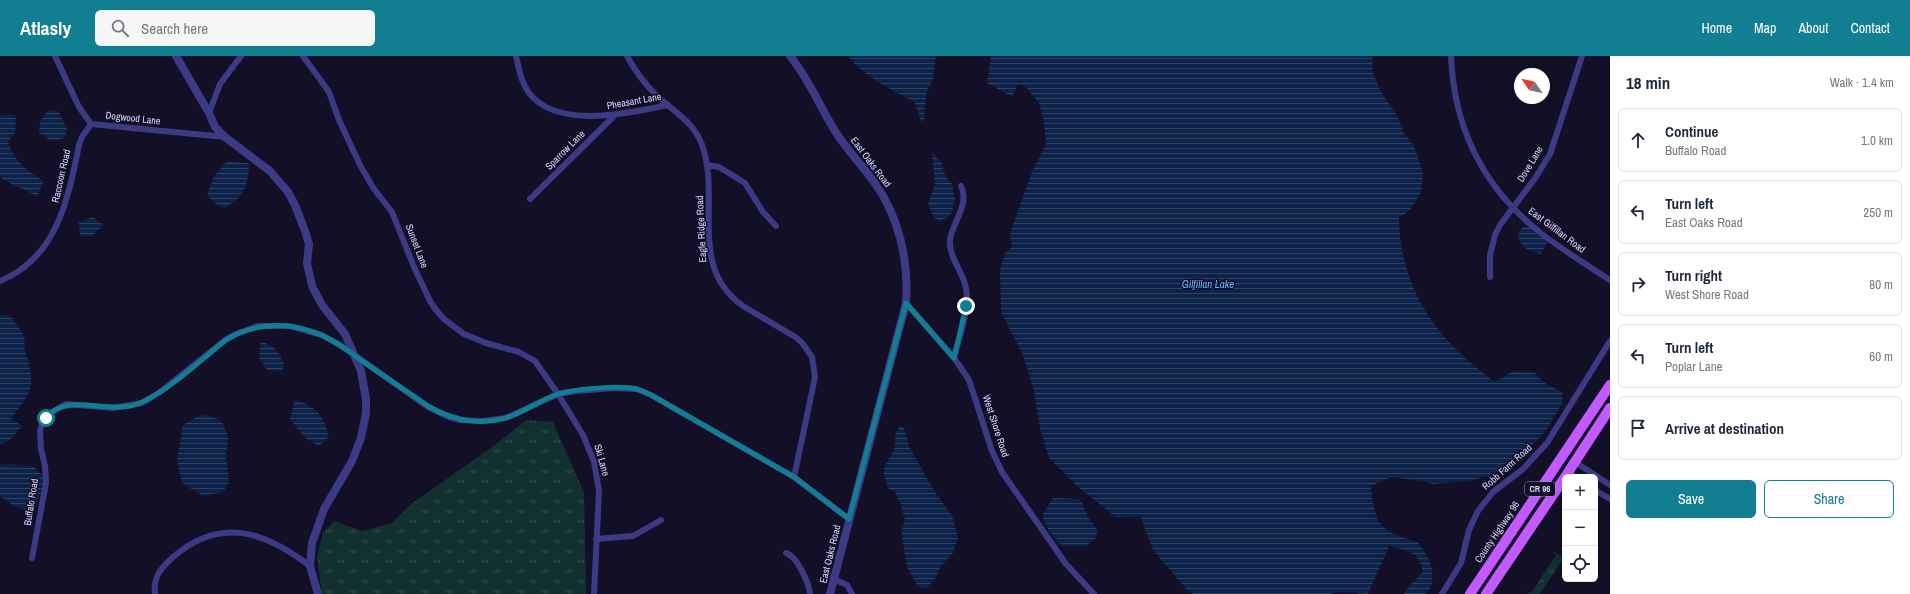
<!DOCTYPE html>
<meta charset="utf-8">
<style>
body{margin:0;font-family:"Archivo Narrow",sans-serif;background:#f6f6f7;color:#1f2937}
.controls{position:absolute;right:12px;bottom:12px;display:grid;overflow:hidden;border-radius:6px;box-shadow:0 4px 16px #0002}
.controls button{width:36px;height:36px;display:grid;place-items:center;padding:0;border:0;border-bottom:1px solid #e0e1e3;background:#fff;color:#1f2937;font:20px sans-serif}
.compass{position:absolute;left:1514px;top:12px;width:36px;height:36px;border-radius:50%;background:#fff;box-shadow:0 4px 16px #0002;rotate:304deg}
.stop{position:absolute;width:12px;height:12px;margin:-9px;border:3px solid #117e91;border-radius:50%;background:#fff}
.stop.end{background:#117e91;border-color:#fff;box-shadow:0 1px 4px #0008}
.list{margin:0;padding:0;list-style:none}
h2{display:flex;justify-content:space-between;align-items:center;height:52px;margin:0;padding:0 16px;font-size:17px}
h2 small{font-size:13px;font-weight:400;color:#747a83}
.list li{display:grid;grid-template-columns:26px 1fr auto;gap:12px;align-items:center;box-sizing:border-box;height:64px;margin:0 8px 8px;padding:0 8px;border:1px solid #e0e1e3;border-radius:6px}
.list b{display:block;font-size:15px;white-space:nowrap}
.list p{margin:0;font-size:13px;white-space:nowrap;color:#747a83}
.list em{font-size:13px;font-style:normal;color:#747a83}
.actions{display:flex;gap:8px;padding:12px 16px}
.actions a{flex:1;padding:9px 0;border:1px solid #117e91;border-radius:6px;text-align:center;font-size:14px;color:#117e91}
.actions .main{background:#117e91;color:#fff}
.icon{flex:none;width:22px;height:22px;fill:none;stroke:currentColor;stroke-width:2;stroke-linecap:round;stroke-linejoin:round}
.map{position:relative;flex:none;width:1610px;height:538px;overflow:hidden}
header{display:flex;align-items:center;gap:24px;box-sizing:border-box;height:56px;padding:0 20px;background:#117e91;color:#fff}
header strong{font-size:19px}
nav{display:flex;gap:22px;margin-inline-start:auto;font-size:14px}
.search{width:280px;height:36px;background:#f6f6f7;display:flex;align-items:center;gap:10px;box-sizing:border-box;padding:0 14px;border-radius:6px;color:#747a83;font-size:15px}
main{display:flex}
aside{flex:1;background:#fff}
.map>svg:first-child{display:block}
.grass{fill:url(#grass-tufts)}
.water{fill:url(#water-rules)}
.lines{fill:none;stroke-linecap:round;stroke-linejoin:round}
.minor{stroke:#3d3a85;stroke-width:6}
.tertiary{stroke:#3d3a85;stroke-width:8}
.primary{stroke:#c25bff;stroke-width:10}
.route{stroke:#117e91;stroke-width:5}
.labels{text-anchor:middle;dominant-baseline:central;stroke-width:3;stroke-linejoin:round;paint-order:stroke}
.shield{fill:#130f26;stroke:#9e99be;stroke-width:1}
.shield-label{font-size:9px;font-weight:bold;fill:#d9d4ff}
.street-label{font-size:10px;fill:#d9d4ff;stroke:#130f26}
.water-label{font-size:11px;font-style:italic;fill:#62b6ff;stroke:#130f26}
</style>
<header>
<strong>Atlasly</strong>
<div class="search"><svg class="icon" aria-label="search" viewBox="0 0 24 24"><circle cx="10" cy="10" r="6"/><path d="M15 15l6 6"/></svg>Search here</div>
<nav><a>Home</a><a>Map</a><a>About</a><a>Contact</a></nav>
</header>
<main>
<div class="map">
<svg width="1610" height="538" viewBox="0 0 1610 538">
<defs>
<pattern id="grass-tufts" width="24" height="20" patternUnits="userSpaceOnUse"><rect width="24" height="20" fill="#12302f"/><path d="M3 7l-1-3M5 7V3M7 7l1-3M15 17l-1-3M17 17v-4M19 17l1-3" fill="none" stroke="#344d4e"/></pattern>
<pattern id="water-rules" width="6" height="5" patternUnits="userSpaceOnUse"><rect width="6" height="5" fill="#0c2248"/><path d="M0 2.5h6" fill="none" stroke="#2f4163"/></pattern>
</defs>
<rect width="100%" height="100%" fill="#130f26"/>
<!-- grass -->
<path class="grass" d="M526 364 553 366 584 436 586 538H322L317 501 323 476 334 465 362 475 392 467 411 448 495 389Z
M1552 495 1565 502V504L1563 503 1540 538H1529L1526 535 1531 537 1556 499Z"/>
<!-- water -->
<path class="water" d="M848 0H936L933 23 926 38 924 64 921 66 915 46C892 34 864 21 848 0Z
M991 0H1372L1373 17 1381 36 1397 60 1404 77 1414 90 1423 117 1421 136 1410 154 1399 162C1399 214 1423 264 1462 299 1472 309 1484 317 1495 326L1513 315 1534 316 1546 328 1562 336 1563 345 1546 375 1520 401 1492 419 1468 425 1433 428 1423 425 1391 421 1371 430C1375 471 1380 475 1418 486 1429 502 1440 520 1426 538H1404L1409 530 1423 516C1419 495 1408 495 1389 490L1368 538 1341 536 1329 538H1193L1188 535 1153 494 1140 460 1117 462 1077 430 1049 402 1040 372 1034 335 1023 299 1001 256 1000 214 1005 197 1012 191 1010 177 1032 116 1046 88 1044 67 1039 47 1026 31 1018 28 1012 41 987 27Z
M48 54 58 55 67 72 65 82 51 85 39 77 40 66Z
M11 58 16 60 15 77 8 85C13 104 28 116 44 125L37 141C28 134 5 127 0 120V60Z
M932 97 941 106 945 119 952 128 955 143 951 159 940 166 934 162 928 148 935 129Z
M227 105 249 107C248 131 245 139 225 152L216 148 207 139 214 120Z
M93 161 103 169 92 180H80L79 166Z
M1525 170 1532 172 1549 183 1541 198C1527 195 1516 189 1519 174Z
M0 258 10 260C14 266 22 274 24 281 25 286 24 292 26 297 36 330 32 336 11 362L22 370 9 385 0 388Z
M261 286C275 289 281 297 284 310L281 316 267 314 259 302Z
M295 343C318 353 322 356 329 381L319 390 304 381 290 363Z
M202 358 221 364 228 380 226 400 229 426 222 437 210 438 205 441 182 427 177 404 183 369Z
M900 370 904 372 909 390 920 410 935 436 952 460 958 481 953 497 941 510 935 523 927 532H922L917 529 907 511 901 475 905 464 901 449 895 436 888 432 884 418V412L894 394 896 376Z
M12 408 34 411 43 420 44 430 34 452C17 455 13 449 0 440V409Z
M1053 442 1080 443 1088 461 1098 475 1096 482 1086 490H1062L1049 475 1042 460Z"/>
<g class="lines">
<!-- minor -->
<path class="minor" d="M55 0 79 51 91 68 225 81
M303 0 329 36 339 64 360 109 374 133 392 156 414 211 430 245 436 254 445 264 464 278 486 287 519 296 535 305 558 338 583 379 594 406 599 435 594 538
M516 0C519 13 521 26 529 37 558 74 629 57 668 49
M627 0C635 15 644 27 656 39 676 58 696 66 704 95 719 148 689 213 743 250L797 282 803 288 812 301 815 321 794 421
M1451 0C1454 73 1484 133 1542 178 1564 195 1587 209 1610 224
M209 57 220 28 241 0
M707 109 719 111 745 127 763 156 776 170
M530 143 614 60
M1490 221V199L1495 179 1500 169 1536 121 1550 98 1582 0
M0 225C57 202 68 143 79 89L82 81 91 68
M906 247 954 302 969 324 992 395 1002 416 1066 508 1094 538
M954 302C959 281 970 254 966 232 963 215 948 201 950 183 953 166 970 147 961 130
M1575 406 1610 429
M1568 416 1575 421
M1595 434 1610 443
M596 483 633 480 661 464
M786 497C797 500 809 527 810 538
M32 502 46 427 45 410 41 393 40 375 42 368 50 357 66 348 113 352 142 347 160 336 225 284 236 278 258 270H290L322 279 346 293 428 351 449 361 460 364 483 365 506 362 558 338 577 335 614 332 637 333 651 339 794 421 849 463
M834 523 847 529 852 538
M155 538C153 521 161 512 172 502 220 459 265 476 310 510
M1442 538 1461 507 1469 474 1478 455 1493 436 1523 413 1547 387 1610 285"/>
<!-- tertiary -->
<path class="tertiary" d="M176 0 209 57 215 71 225 81 270 115 288 136 295 149 305 175 309 188 307 207 312 230 322 249 345 278 361 315 366 343V357L361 382 352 405 324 453 312 487 310 510 318 538
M790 0C810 24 820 52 837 78 848 95 862 109 874 126 899 160 909 205 906 247L830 538"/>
<!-- primary -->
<path class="primary" d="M1565 421 1610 352
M1470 538 1610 329
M1486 538 1565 421"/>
</g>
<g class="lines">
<!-- route -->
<path class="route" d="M46 362C66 337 102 356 130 350 158 345 202 303 226 284 260 263 301 266 335 286 347 293 357 302 368 309 388 323 408 336 428 350 455 366 487 371 516 358 530 352 543 343 558 338 574 333 620 329 637 333 642 335 647 337 651 339L794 421 849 463 906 247 954 302 966 250"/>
</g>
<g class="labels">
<!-- shield labels -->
<rect class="shield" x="1525" y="426" width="30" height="14" rx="3"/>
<g class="shield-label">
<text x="1540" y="433">CR 96</text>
</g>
<!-- street labels -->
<g class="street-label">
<text transform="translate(634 45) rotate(-10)">Pheasant Lane</text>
<text transform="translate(133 62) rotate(6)">Dogwood Lane</text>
<text transform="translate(565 94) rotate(-45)">Sparrow Lane</text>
<text transform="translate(871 106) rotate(53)">East Oaks Road</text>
<text transform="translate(1530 108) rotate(-59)">Dove Lane</text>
<text transform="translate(61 120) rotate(-77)">Raccoon Road</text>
<text transform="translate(701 173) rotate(-93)">Eagle Ridge Road</text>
<text transform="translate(1557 174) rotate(37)">East Gilfillan Road</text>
<text transform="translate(417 190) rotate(69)">Sunset Lane</text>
<text transform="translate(996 370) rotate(72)">West Shore Road</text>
<text transform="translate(602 404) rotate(74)">Ski Lane</text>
<text transform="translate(1507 411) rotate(-42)">Robb Farm Road</text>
<text transform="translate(31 446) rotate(-81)">Buffalo Road</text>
<text transform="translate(1497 476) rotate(-56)">County Highway 96</text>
<text transform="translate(830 498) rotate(-76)">East Oaks Road</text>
</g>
<!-- water labels -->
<g class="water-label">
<text x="1208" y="228">Gilfillan Lake</text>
</g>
</g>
</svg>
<div class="controls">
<button>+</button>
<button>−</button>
<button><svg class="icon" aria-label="locate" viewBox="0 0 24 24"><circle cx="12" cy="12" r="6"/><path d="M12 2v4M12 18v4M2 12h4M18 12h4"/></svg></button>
</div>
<svg class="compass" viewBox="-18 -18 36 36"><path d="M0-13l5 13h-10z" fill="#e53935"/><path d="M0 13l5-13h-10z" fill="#747a83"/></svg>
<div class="stop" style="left:46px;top:362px"></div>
<div class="stop end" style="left:966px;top:250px"></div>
</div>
<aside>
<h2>18 min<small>Walk · 1.4 km</small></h2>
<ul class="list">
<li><svg class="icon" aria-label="ahead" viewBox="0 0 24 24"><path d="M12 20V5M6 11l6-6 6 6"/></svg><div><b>Continue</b><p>Buffalo Road</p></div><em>1.0 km</em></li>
<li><svg class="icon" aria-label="left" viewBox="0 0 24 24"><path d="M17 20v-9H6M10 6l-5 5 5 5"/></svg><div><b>Turn left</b><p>East Oaks Road</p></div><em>250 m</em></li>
<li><svg class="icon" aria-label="right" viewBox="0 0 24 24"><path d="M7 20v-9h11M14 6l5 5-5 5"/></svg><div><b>Turn right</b><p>West Shore Road</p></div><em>80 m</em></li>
<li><svg class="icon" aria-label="left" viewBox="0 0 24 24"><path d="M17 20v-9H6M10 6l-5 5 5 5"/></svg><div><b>Turn left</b><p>Poplar Lane</p></div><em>60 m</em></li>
<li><svg class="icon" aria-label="arrive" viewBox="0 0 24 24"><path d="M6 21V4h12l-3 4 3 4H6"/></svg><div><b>Arrive at destination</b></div></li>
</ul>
<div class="actions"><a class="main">Save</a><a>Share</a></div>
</aside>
</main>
